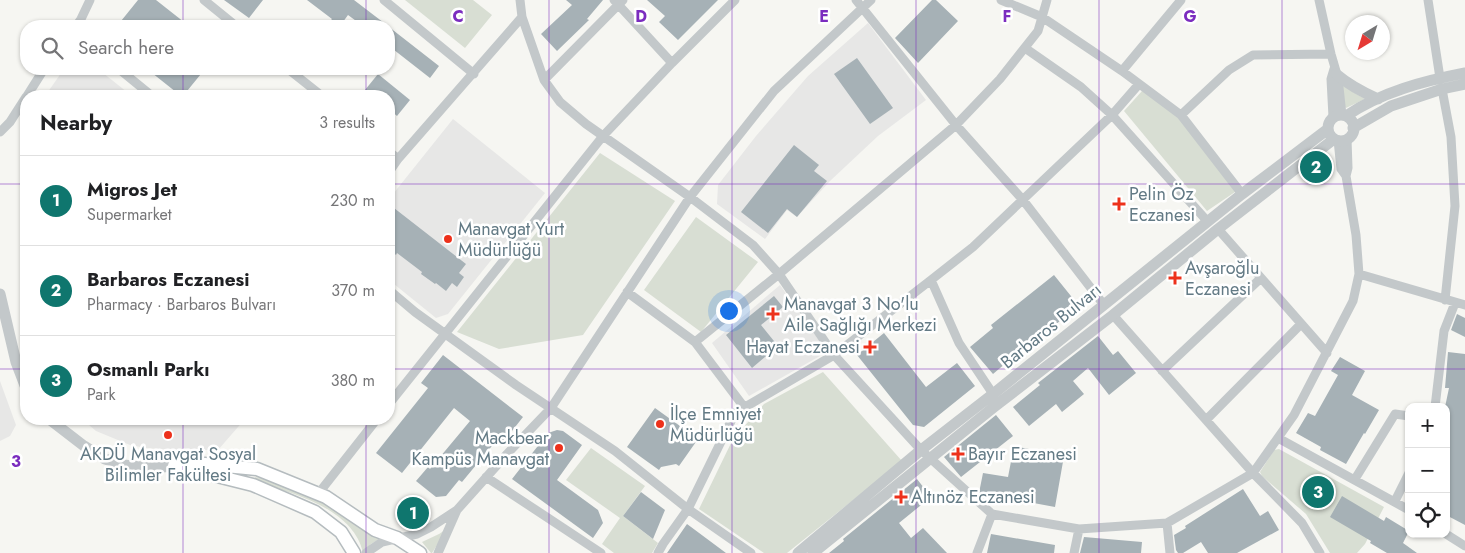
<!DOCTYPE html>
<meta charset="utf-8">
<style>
body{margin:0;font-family:Jost,sans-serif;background:#f2f2f2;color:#202124}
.controls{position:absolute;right:15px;bottom:15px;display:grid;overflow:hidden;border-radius:10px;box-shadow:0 1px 4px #0004}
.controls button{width:45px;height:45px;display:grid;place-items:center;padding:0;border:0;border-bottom:1px solid #e0e0e0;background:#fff;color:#202124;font:25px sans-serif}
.compass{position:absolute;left:1345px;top:15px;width:45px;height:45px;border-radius:50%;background:#fff;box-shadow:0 1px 4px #0004;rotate:218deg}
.you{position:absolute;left:728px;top:310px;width:18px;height:18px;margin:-12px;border:4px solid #fff;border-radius:50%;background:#1a73e8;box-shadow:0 0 0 8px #1a73e833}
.badge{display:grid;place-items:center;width:32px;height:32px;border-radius:50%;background:#0f766e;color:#fff;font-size:16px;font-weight:700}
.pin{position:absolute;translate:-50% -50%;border:2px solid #fff;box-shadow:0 1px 5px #0006}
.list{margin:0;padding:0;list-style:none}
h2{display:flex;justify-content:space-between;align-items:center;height:65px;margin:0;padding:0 20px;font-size:21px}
h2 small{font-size:16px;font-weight:400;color:#757577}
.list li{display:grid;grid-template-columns:32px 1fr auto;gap:15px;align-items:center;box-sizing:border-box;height:90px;padding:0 20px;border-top:1px solid #e0e0e0}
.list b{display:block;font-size:19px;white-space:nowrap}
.list p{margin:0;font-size:16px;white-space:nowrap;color:#757577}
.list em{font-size:16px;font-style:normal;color:#757577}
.icon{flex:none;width:28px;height:28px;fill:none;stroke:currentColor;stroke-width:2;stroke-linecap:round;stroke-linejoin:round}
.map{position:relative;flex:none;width:1465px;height:553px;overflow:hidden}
.search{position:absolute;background:#fff;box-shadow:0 1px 4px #0004;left:20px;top:20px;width:375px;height:55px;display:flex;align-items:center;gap:12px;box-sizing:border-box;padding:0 18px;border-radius:20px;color:#757577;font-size:19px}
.panel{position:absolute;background:#fff;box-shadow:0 1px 4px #0004;left:20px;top:90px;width:375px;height:335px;border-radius:20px}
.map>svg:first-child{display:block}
.built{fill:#e7e7e6}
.green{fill:#d8ded3}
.building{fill:#a6b1b6}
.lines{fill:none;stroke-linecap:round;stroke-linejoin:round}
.secondary-casing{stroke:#b5bcbf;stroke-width:15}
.minor{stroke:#c3c8ca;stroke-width:9}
.tertiary{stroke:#c3c8ca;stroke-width:11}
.secondary{stroke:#fff;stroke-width:12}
.grid{fill:none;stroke:#7b2cbf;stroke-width:1;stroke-opacity:0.55}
.poi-dot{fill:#ed311b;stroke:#fff;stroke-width:2}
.labels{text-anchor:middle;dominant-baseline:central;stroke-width:5;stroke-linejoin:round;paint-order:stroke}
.poi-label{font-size:18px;fill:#637a85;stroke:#fff;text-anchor:start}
.street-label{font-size:18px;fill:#637a85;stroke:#fff}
.grid-label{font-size:16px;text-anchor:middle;font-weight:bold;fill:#7b2cbf;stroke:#fff;stroke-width:5;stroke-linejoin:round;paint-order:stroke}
</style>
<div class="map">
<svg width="1465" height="553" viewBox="0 0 1465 553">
<rect width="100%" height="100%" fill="#f6f6f2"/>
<!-- built -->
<path class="built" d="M868 23 926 100 878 136 830 181 797 217 787 210 765 239 717 204 718 185 756 136 808 76Z
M64 69H98L132 96H45Z
M453 119 545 193 448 314 436 318 389 280V199Z
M780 285 827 352 749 396 712 343Z
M0 381 16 425 10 436 0 441Z
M82 419H245L218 450H170L146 448 130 445 96 431Z"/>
<!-- green -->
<path class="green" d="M405 0H473L492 15 465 48Z
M1342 83 1353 92 1365 99 1346 108 1344 106Z
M1142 91 1181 115 1238 190 1207 211 1124 111Z
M600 153 675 201 583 335 499 349 457 332Z
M696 217 758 262 701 332 644 290Z
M823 372 902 461 787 553H764L699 509 733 439 764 404Z
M591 448 645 486 623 516 658 543 652 553H614L602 544 620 518 566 480Z
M1279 449 1384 507 1365 544 1357 553H1330L1306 514 1262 476 1260 472 1274 450Z
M255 477C302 485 342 512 382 537L371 544 363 553C354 509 292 492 254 482Z
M448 528 432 553H431L422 542 439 534Z"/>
<!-- building -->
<path class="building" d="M138 0H156L189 26H117Z
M224 0H263L249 18Z
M307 0H354L388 26H363L348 15 340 26H326L332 19Z
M566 0H603L587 19 589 20 557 51 541 34 572 5Z
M647 0H718L678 40 659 22 665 16Z
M932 0H936L958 21 918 63 895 38Z
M389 27 439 66 430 78 389 46Z
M857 58 893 108 870 124 834 74Z
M147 69H205L183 96H181Z
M378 74 410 100 397 116 389 109V96H373L365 90Z
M794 145 819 165 814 171 827 181 797 217 787 209 768 233 741 212Z
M394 208 466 264 459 273 464 277 457 287 452 283 446 291 436 283 435 284 421 274 422 272 397 253 396 255 389 249V215Z
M1054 275 1079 306 1041 336 1039 335 993 374 970 347 993 328 991 325Z
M774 296 783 307 761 325 778 346 752 368 726 335Z
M1457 314 1465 318V337L1451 330Z
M884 333 926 387 957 363 975 386 924 427 913 425 857 355Z
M1098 336 1113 355 1118 351 1136 373 1109 395 1088 368 1073 381 1084 394 1062 412 1056 404 1029 426 1013 407 1040 385 1038 383Z
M1448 352 1465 354V525L1446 515V407H1445L1449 388H1445Z
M443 355 523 417 501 445 496 441 462 482 459 480 446 496 436 497 416 481 428 467 430 469 470 421 454 408 402 473 376 453 428 388 421 383Z
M1340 357 1365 371 1352 395 1379 410 1365 434 1364 433 1346 464 1320 450 1321 447 1296 433 1308 413 1315 416 1338 375 1331 371Z
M655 408 698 439 679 466 676 464 661 467 659 470 627 447Z
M996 415 1013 436 961 477 944 457Z
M557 430 563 431 582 445 557 480 598 510 603 523 593 538 512 479 548 433Z
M1014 446 1064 456 1055 507 979 493 983 473 1008 477Z
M917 479 931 497 899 523 911 538 923 528 947 553H829L844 541 843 539Z
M1243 489 1260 516 1268 511 1279 530 1237 553H1208L1201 542 1183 553H1178L1176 550 1174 535 1186 528 1185 526Z
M641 492 665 510 653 539 623 516Z
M1342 496 1384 521 1386 517 1409 531 1403 543 1417 553H1387L1370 543 1371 541 1330 517Z
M687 524 726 553H667Z
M991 534 1055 545 1054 553H987Z
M1084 537 1142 542 1141 553H1080Z"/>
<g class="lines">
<!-- secondary casing -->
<g class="secondary-casing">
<path id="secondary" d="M174 466 205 464 257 469 326 497 375 530 397 538 420 553
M189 469 253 485 315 512 341 532 354 553"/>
</g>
<!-- minor -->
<path class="minor" d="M204 0 236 26
M384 0 474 74
M520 0 522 17 544 80 560 102 586 124 690 197 753 245 779 274 834 355 921 450 992 514 1079 529 1167 523 1253 473 1294 415 1353 301 1359 274 1356 235 1346 176 1348 168 1347 139
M614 0 672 63
M856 0 956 125 1023 200 1104 305
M1001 0 1042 17 1122 71 1181 115 1229 70 1253 55 1331 54
M1319 0 1331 54 1338 78 1342 115
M1428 0 1440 78
M76 26 81 19 90 0
M1025 48 1081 87 1112 115 1208 222
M119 69 152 96
M288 69 322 96
M1122 71 1181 0
M544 80 623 0
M1442 89 1451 137 1455 206 1445 300
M27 96 44 69
M1181 115 1242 194
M1333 117 1331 79 1334 69
M0 132 10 122 26 97
M1338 140 1341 169 1346 176
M389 151 398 159 522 17
M389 172 398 159
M1218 229 1327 353
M1359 274 1465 305
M931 280 959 343 993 394
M389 290 415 312 516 385 615 451 688 509 751 553
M627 292 695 342 744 407
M1113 315 1253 473 1302 523 1320 553
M695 342 779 274 956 125 1000 79 1038 31 1047 0
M1162 371 1261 278
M389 404 603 136 672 63 735 0
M1435 407 1444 331 1455 303
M1206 420 1301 324
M1278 438 1409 510
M486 477 601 553
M1355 479 1395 414 1409 416
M318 494 377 419
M1395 501 1409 473
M1167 523 1170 553
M1446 534 1465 546
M366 553 382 542 417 534 431 527 457 510 507 454 551 408 690 197 774 91 871 0
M438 553 457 510
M658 553 663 544 688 509 735 413 834 355 931 280 973 247 1112 115 1139 84
M977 553 992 514
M1074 553 1079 529"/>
<!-- tertiary -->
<path class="tertiary" d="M1336 74C1349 85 1362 92 1378 99
M1328 128a13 13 0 1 1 26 0a13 13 0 1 1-26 0Z
M1346 116C1381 92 1424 81 1465 73
M1353 128 1391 106 1442 89 1465 84
M0 294 16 362 26 388
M49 419 84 446 105 459 124 465 150 468 174 466
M798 553 921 450 993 394 1242 194 1328 129
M813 553 994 407 1113 315 1218 229 1334 139"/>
<!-- secondary -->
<use href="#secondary" class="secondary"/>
</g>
<!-- grid -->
<path class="grid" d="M183 0V26M366 0V26M549 0V553M732 0V553M916 0V553M1099 0V553M1282 0V553M183 69V96M366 69V96M0 184H26M389 184H1465M0 369H26M389 369H1465M183 419V553M366 419V553"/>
<!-- markers -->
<g class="poi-dot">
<path d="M1116.5 196.5h5v5h5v5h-5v5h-5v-5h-5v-5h5z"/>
<circle cx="448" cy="239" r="5"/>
<path d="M1172.5 270.5h5v5h5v5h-5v5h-5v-5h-5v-5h5z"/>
<path d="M770.5 306.5h5v5h5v5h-5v5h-5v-5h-5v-5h5z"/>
<path d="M867.5 339.5h5v5h5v5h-5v5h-5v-5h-5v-5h5z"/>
<circle cx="660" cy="424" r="5"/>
<circle cx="168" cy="435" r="5"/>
<circle cx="559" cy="448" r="5"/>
<path d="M955.5 446.5h5v5h5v5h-5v5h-5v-5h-5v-5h5z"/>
<path d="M898.5 489.5h5v5h5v5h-5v5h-5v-5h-5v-5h5z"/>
</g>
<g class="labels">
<!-- poi labels -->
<g class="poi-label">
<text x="1129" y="194">Pelin Öz<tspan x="1129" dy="21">Eczanesi</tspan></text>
<text x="458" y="229">Manavgat Yurt<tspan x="458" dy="21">Müdürlüğü</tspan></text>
<text x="1185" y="268">Avşaroğlu<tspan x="1185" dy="21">Eczanesi</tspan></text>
<text x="784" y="304">Manavgat 3 No'lu<tspan x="784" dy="21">Aile Sağlığı Merkezi</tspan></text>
<text x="860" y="347" text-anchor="end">Hayat Eczanesi</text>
<text x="670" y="414">İlçe Emniyet<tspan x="670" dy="21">Müdürlüğü</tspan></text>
<text x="549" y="438" text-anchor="end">Mackbear<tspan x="549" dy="21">Kampüs Manavgat</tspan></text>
<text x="168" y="454" text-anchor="middle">AKDÜ Manavgat Sosyal<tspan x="168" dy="21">Bilimler Fakültesi</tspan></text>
<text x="968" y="454">Bayır Eczanesi</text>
<text x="911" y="497">Altınöz Eczanesi</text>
</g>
<!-- street labels -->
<g class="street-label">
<text transform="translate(1051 326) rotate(-39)">Barbaros Bulvarı</text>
</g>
</g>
<g class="grid-label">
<text x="458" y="22">C</text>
<text x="641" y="22">D</text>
<text x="824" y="22">E</text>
<text x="1007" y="22">F</text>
<text x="1190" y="22">G</text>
<text x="16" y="467">3</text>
</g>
</svg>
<div class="controls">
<button>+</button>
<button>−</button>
<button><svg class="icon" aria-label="locate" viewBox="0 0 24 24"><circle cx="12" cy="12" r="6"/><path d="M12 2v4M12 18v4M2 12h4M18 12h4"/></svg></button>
</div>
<svg class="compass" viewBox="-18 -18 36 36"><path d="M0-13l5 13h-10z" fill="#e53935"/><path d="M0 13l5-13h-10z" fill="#757577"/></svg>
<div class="you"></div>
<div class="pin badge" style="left:413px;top:513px">1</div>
<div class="pin badge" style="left:1316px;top:167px">2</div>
<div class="pin badge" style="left:1318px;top:492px">3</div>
<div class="search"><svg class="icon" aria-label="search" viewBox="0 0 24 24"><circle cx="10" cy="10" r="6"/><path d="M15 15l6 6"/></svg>Search here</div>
<section class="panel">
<h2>Nearby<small>3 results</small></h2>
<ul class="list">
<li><span class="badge">1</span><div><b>Migros Jet</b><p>Supermarket</p></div><em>230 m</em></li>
<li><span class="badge">2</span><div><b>Barbaros Eczanesi</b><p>Pharmacy · Barbaros Bulvarı</p></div><em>370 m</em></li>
<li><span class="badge">3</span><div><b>Osmanlı Parkı</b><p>Park</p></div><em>380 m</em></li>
</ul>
</section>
</div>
